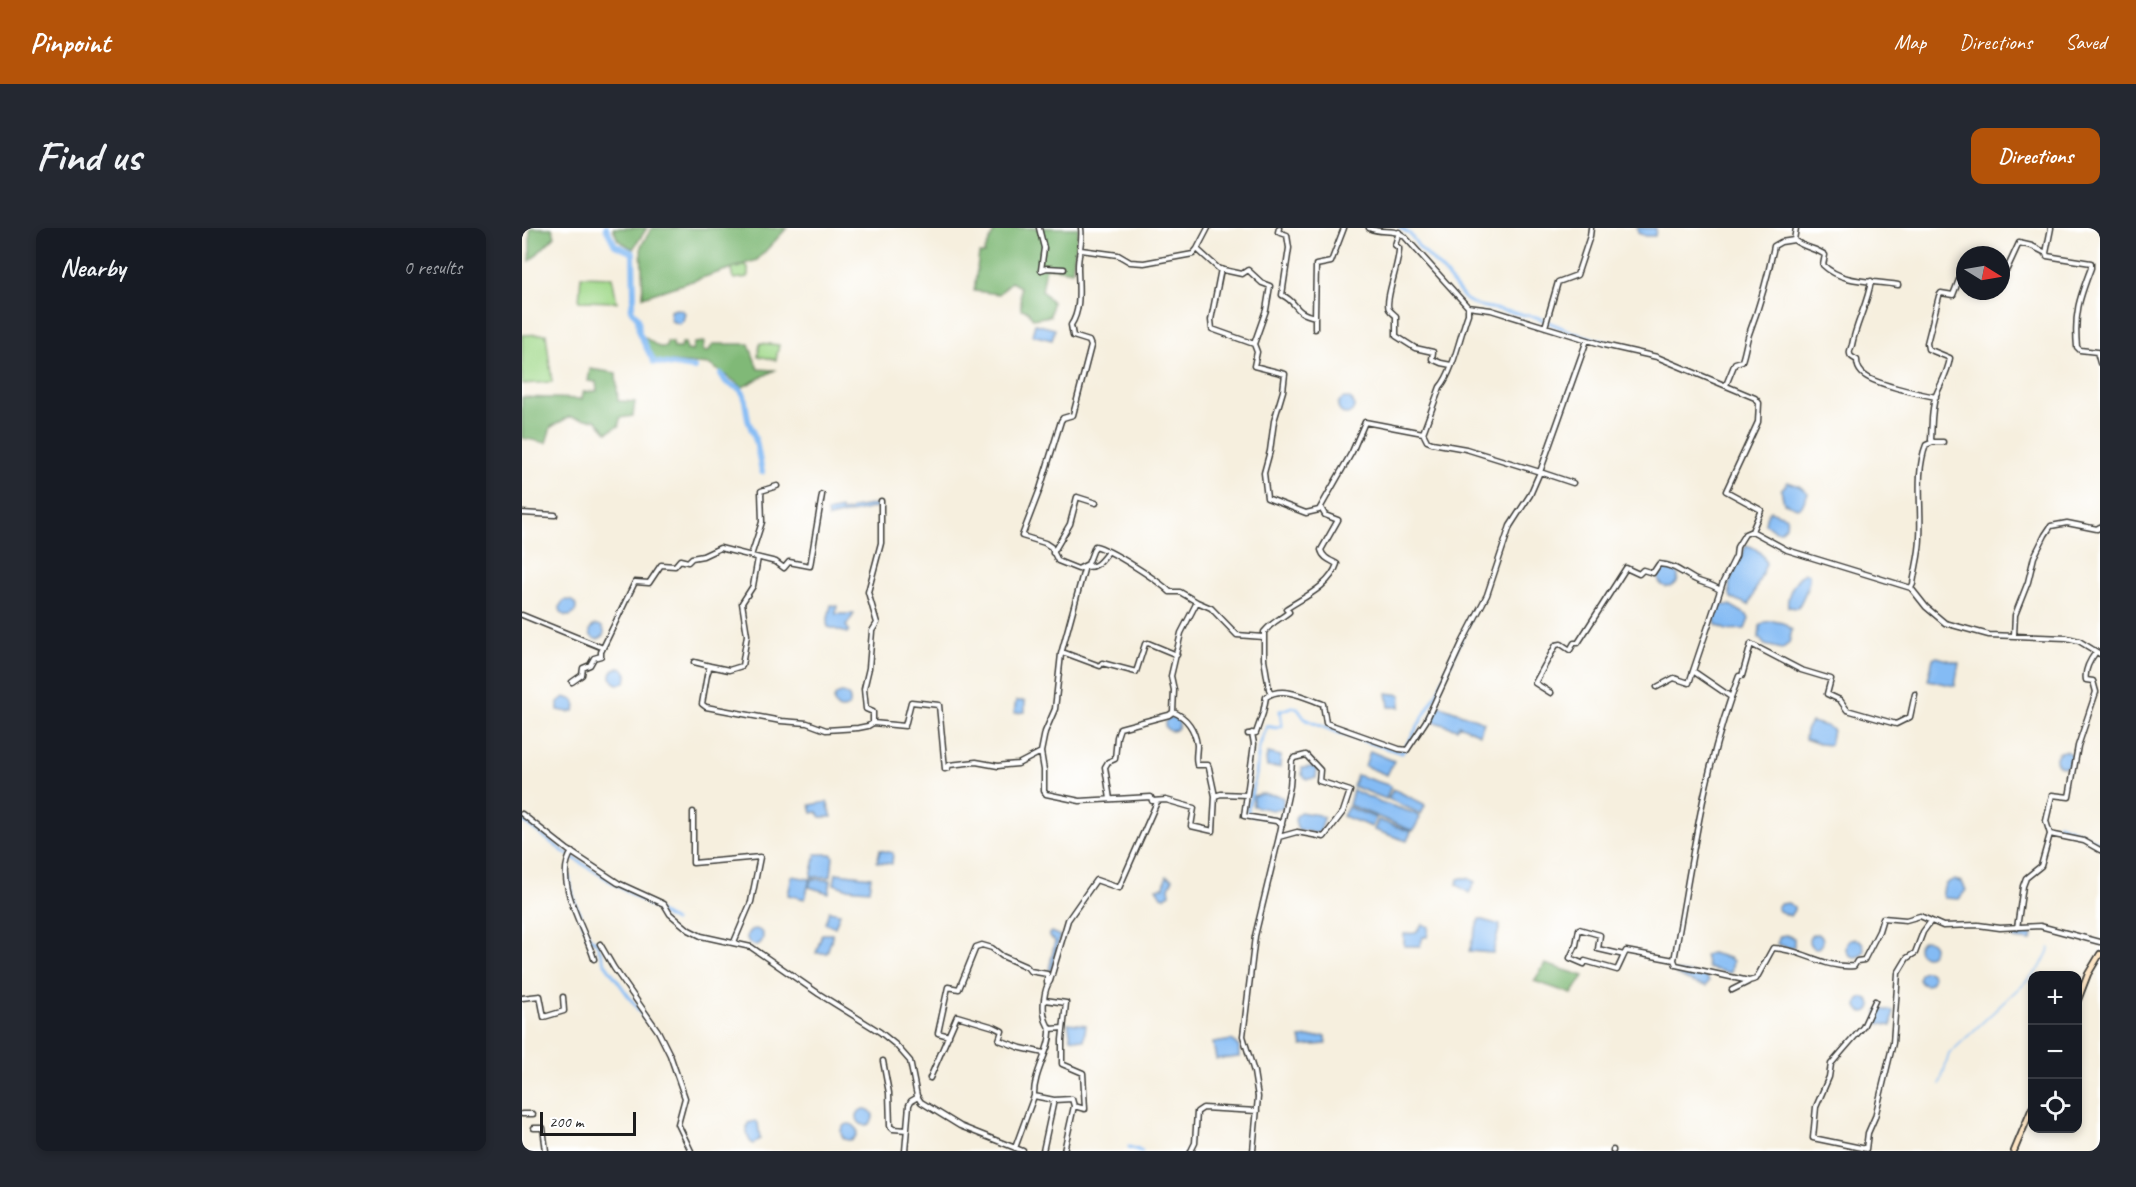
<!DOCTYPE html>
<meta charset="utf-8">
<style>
body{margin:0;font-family:Caveat,sans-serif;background:#242831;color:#f1f3f6}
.controls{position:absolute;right:18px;bottom:18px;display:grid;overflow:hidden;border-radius:12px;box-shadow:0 3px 9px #0003}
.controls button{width:54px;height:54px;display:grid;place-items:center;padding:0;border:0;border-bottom:2px solid #363941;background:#171b24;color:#f1f3f6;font:30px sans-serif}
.compass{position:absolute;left:1434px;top:18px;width:54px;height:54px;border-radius:50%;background:#171b24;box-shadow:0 3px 9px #0003;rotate:101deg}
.scale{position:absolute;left:18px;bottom:15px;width:96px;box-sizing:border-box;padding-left:6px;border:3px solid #1c1c1c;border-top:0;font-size:16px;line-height:21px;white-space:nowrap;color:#1c1c1c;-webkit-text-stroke:4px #fff;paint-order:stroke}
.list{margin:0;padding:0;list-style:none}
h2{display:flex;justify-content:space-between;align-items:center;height:78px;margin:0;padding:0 24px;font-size:26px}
h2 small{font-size:20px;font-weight:400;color:#9ea1a6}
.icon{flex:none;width:33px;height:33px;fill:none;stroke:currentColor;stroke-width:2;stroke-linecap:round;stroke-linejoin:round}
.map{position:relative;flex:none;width:1578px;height:923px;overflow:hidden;border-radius:12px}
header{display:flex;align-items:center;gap:36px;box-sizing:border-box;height:84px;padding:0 30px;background:#b45309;color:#fff}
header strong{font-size:28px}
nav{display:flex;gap:33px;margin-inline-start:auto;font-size:21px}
.intro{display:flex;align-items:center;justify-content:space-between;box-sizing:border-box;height:144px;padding:0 36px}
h1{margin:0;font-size:42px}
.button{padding:15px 27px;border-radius:12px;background:#b45309;color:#fff;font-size:21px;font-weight:700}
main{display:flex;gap:36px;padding:0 36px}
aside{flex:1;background:#171b24;border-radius:12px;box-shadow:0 3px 9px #0003}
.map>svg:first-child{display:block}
.green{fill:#a1d98b;stroke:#5e7a54;stroke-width:1.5}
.forest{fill:#80b977;stroke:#4e6a4a;stroke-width:1.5}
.water{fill:#84bbf4;stroke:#506c88;stroke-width:1.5}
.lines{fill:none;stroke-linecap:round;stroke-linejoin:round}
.stream{stroke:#84bbf4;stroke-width:1.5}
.canal{stroke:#84bbf4;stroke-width:3}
.river{stroke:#84bbf4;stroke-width:6}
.street-casing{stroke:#3d3c39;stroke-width:7}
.secondary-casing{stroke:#3d3c39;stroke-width:8}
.street{stroke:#fff;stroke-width:4}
.secondary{stroke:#fde5c5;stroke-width:4.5}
</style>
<header>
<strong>Pinpoint</strong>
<nav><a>Map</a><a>Directions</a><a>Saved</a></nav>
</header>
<div class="intro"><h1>Find us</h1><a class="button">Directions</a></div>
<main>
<aside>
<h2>Nearby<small>0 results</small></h2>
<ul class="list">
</ul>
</aside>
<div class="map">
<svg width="1578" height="923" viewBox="0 0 1578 923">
<rect width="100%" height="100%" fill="#fff"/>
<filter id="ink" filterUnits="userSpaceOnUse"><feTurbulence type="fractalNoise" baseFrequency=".0167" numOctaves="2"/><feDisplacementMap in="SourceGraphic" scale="12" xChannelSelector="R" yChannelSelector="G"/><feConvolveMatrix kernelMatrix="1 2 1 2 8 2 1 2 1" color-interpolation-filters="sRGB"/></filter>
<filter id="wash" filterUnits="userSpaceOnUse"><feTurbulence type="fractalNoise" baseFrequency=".008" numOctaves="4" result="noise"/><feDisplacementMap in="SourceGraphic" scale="24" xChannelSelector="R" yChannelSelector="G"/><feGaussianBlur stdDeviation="1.35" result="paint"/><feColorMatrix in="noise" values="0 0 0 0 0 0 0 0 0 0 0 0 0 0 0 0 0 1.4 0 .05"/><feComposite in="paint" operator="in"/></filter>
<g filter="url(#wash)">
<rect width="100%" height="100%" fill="#f6efde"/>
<!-- green -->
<path class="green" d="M213 37 216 40 223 37 226 39V49L212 51 210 48V40Z
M59 48 90 49 95 74 57 73Z
M24 106 30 154 0 156V107Z
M238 115 257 117 254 132 236 128Z"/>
<!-- forest -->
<path class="forest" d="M8 0H30L33 8 8 33Z
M91 0H125L111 21 96 12Z
M130 0H265L235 32 121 69 119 18Z
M474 0H557L550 43 524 39 520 63 530 74 528 88 511 91 506 83 499 81 498 59 489 54 477 66 452 63 457 26H463L462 24Z
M118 106 137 119H144L145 114H150L152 120H159L160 115H163L165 122 170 123 172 115 182 114 181 123 186 124 191 116H227L236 141 253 142 221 159 188 137 134 133Z
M68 141 94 145 96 173 113 174 111 188 98 190 97 198 85 204 74 192 47 189 29 199 24 215 0 210V169L60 171 61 164 75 163 74 154 66 153Z
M1023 736 1062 748 1050 766 1012 753Z"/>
<!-- water -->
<path class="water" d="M1115 0H1134L1133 8H1123L1116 5Z
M154 81 160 82 163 85 161 93 157 96 149 93 148 83Z
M513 96 533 101 530 112 510 107Z
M816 178a8 8 0 1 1 16 0a8 8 0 1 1-16 0Z
M1266 254 1277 258 1286 265 1280 278 1275 280 1262 275 1259 262Z
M356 276V279L306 290 305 284 319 281 320 284 327 283 331 280Z
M1248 283 1265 289 1264 298 1259 303H1254L1243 296 1244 289Z
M1224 317C1234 319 1242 327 1244 336L1227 377 1209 370C1202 351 1218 335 1224 317Z
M1136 349a10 10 0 1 1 20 0a10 10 0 1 1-20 0Z
M1283 345 1287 346C1288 358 1281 370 1276 380L1266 379C1264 368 1273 350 1283 345Z
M38 380a8 8 0 1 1 16 0a8 8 0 1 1-16 0Z
M309 377 315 378 314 386H332L324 398 327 402 325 405 306 399 305 395Z
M1198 377H1208L1225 387 1227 391 1223 401 1204 402 1194 397C1191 389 1192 383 1198 377Z
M1251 393 1261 395 1270 402 1267 415 1260 421 1243 417 1237 410 1238 398 1243 394Z
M68 404a7 7 0 1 1 14 0a7 7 0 1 1-14 0Z
M1415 429 1437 435 1433 458 1406 452 1411 430Z
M89 448a8 8 0 1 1 16 0a8 8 0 1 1-16 0Z
M312 473a8 8 0 1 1 16 0a8 8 0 1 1-16 0Z
M865 465 879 467 878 479H867Z
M42 469 52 472 54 478 52 483 46 484 36 482V474Z
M494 473H503V484L492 485Z
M916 477 962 494 958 506 937 497 935 501 907 492Z
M643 496a7 7 0 1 1 14 0a7 7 0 1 1-14 0Z
M1289 494 1304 498 1311 502 1308 517 1297 516 1283 511 1284 502Z
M1534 531a8 8 0 1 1 16 0a8 8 0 1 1-16 0Z
M848 523 872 533 865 547 843 538Z
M746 525 759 528 758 539H745L744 531Z
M790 539 795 540 794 550 785 551 780 547V540Z
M835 547 869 558 864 571 831 558Z
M871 561 902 576 903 578 899 586 866 571Z
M831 562 853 572 894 586 898 590 891 603 827 577Z
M739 566 755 567 761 570V580L750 582 731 578V568Z
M305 574 310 589H299L295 584 290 585 288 577Z
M826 579 854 590 850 599 821 588Z
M778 584 797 587 802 590 798 604 793 605 776 601C773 594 771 589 778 584Z
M856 592 887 603 889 604 885 613 852 602Z
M358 622 371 625 370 636 355 634Z
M294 626H309L311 628 309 648 307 649H289Z
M314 645 349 649 347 662 323 660 312 656Z
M270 648 288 651 283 671 266 667Z
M644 648 651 651 647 659 648 666 643 669 639 668 634 660 642 659Z
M940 650H946L953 654 947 665 935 657 936 651Z
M289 651 309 652 307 665 287 659Z
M1432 652 1440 654 1444 662 1437 671 1423 670 1421 667C1421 658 1423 654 1432 652Z
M1266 675 1272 679V682L1268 688 1257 683 1255 679 1258 676Z
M307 683 318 685 313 699 303 695Z
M957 691 978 697 971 725 947 723Z
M900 696 907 699 905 709H901L898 718H882V706L894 705Z
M225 709a8 8 0 1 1 16 0a8 8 0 1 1-16 0Z
M529 704 538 708 530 742H527L533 713 528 709 527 706Z
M1505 704 1510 707 1509 713 1492 711 1493 705Z
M1287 713a7 7 0 1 1 14 0a7 7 0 1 1-14 0Z
M300 706H311L305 725H294Z
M1264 707 1272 710V719L1267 720 1255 716 1258 708Z
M1324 720a9 9 0 1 1 18 0a9 9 0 1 1-18 0Z
M1396 720a8 8 0 1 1 16 0a8 8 0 1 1-16 0Z
M1189 725 1207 730 1211 733 1209 745 1186 740 1183 727Z
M1397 750a7 7 0 1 1 14 0a7 7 0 1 1-14 0Z
M1154 743 1184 748 1187 753 1184 758C1172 755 1161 752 1152 744Z
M1335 777a7 7 0 1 1 14 0a7 7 0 1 1-14 0Z
M1357 781 1371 783 1370 798 1354 795 1355 783Z
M546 795 564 797 562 812 549 810Z
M804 808V816L780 818 778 810Z
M710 812 717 819V829L694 831 691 815Z
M335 889a8 8 0 1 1 16 0a8 8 0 1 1-16 0Z
M233 893 236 895 238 911 231 916C225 912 224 902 226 895Z
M319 904a8 8 0 1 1 16 0a8 8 0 1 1-16 0Z"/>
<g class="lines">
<!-- stream -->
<path class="stream" d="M1418 856 1427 826 1518 740 1526 724 1527 720"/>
<!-- canal -->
<path class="canal" d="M878 0 888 6 897 19 921 43 943 71 953 77 1014 89 1055 106 1087 115
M0 592 42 624 152 693
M756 592 726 586V580L734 547 737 519 745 498 754 500 760 498 758 483 771 479 776 481 784 492 814 504 880 525 915 465 948 391
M1536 596C1551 600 1563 609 1578 615
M46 645 52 672 67 709 75 715 82 734 123 791
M607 919 620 923"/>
<!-- river -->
<path class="river" d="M84 0 93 17 111 25 112 68 109 82 116 90 117 105 132 134 172 140
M199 146 204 154 218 161 222 167 226 192 234 213 240 244"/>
</g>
</g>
<g filter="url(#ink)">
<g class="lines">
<!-- street casing -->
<g class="street-casing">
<path id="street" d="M517 0 522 20 519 42 525 40 542 41
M559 0C561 14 556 25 556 39 556 57 560 81 549 97L551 108 567 113 569 118 551 187 541 190 539 193 518 261 500 308 523 315 529 319 536 333 556 341 566 336 573 318C588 321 637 353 648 364H658L675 374 689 380 715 407 741 409
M686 0 675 21 697 41 720 46 726 42 740 55 748 58 744 82 732 116 735 124 732 138 763 146 761 163 752 193 748 223 742 245 745 270 784 285 797 282 830 224 843 194 901 205
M757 0 756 4 765 7 767 20 760 67C777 75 770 84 793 89V101
M847 0C859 6 872 0 882 8L946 79 969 82 1082 117 1135 129 1233 170 1237 175 1236 194 1204 263 1239 282 1230 303 1265 322 1389 360 1404 379 1423 395 1467 407 1545 410 1557 413 1578 426
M1274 0 1272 12C1282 20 1294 20 1303 27L1301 37C1321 56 1350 52 1376 57
M1529 0 1524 25 1525 28 1569 35V40C1557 71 1552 86 1555 119L1558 122 1575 124 1578 135
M877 4 873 17 877 20C878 34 862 73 867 81 869 84 872 86 874 88V108L893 120 911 124 910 131 919 135 929 137
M559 22 596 27 608 34 622 35 671 26 675 21
M699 41 689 92 690 101 732 116
M1479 46 1485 41 1497 15 1510 18 1524 25
M1349 53C1346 75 1334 95 1330 117 1329 120 1327 123 1328 126 1328 129 1332 130 1335 132 1335 137 1336 141 1340 145 1350 156 1398 166 1414 169
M793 89 794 37 809 34 822 0
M1023 99 1036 54 1055 47 1068 8 1069 0
M1204 157 1213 135 1220 133C1223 125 1224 115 1227 106 1238 77 1246 48 1252 18L1259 14 1272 12
M1421 214H1411L1409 212C1410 198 1409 181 1414 167 1419 155 1426 144 1428 130L1406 121 1405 115 1417 68 1419 65 1431 67 1440 44 1443 42
M1051 255 1018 244 1065 112
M0 285 33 287
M586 324C580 331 574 342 563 338L539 426 533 481 523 504 519 524 522 542V563L524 566 558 573 629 569 630 573 644 572 672 580 669 598 691 603 693 568 687 540 686 537H675C673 530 675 524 675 517 673 502 665 489 651 484L652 462 649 448 659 405 675 374
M531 325 548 296 555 269 574 275
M229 328 240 294 239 263 255 258
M236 330 231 358 220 375 225 407 220 438 207 442 188 438 185 447 180 476 184 479 259 493 285 495 304 502 336 500 346 498 351 495 383 498 389 474 417 477 423 541 426 540 427 537 454 534 476 538 484 537 496 536 519 524
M1389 360 1391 356C1393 341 1398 325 1398 310 1400 280 1393 245 1404 217L1411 214
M0 387 81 420
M1492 407 1493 387 1506 354 1512 329 1523 307 1529 298 1545 295 1575 301 1578 299
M1574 424C1568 432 1562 442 1564 452L1571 453 1574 464 1556 518 1547 569 1530 567 1524 593 1528 606 1562 613 1578 622
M540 426 543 425 578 438 580 435 614 444 623 416 626 415 655 427
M172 434 188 438
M1171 443 1209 469
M50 454 60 447 61 440 68 437 72 430 79 428V424L113 354 127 355 139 337 153 338 158 332 166 334 170 330 181 328 198 320 254 334 262 340 267 334 288 338 300 267
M1135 459 1152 450 1167 455 1201 354 1214 328 1215 319 1223 306 1230 303
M1029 465 1013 455 1034 417 1039 416 1048 422 1052 415H1056L1104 340 1117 346 1121 342 1131 345 1137 336C1152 337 1159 344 1172 351 1181 356 1188 355 1198 362
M749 466 747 461 742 431V404C751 393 757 392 767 384L764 381C782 369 808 358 815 336 808 332 801 330 799 322L816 292 803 287 799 280
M1393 466 1388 489 1374 496 1325 482 1318 472 1305 466 1309 451 1279 442 1229 416 1220 448H1217C1181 539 1170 636 1152 732L1154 737 1227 753 1234 751 1251 720C1280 721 1303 741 1332 738L1335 733 1342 732 1357 703 1361 690 1384 692 1398 688 1421 698 1456 697 1478 700 1518 698 1578 714
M351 495V484L344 481 342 461 347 440 350 403 355 395 346 364 359 315V273
M730 505 732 516 722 588 754 593 760 597
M726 506 734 505 741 485 744 469C761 457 784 470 801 476L804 495 877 521 885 522 904 493 940 415 965 367 988 298 1008 267 1018 244 944 221 910 215 905 213 901 205 918 159C931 145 939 104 946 86V79
M693 568 699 566 725 567
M588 571 583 539 586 534 593 531 595 509 598 500 647 487 651 484
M171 584V635L238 629 229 674 212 714
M0 586 46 622 96 655 142 676 148 686 167 702 179 708 229 719 297 766 358 804 374 817 388 833 395 868 399 874 438 898 501 923
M50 624C30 651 64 703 72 731
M1495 700 1501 658 1504 650 1519 638 1528 606
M78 716 92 740 136 803 148 827 163 870 156 896 169 923
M1102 727 1076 721 1078 707 1057 701 1054 717 1048 730 1062 736 1063 733 1095 742C1098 736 1101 729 1104 723L1152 732
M1210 762 1226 754
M0 770 18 768 22 789 42 783 41 769
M523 772 544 775 540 812V836L561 845 563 881 552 878
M1353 773 1341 799 1309 836 1307 849 1294 879 1291 910 1344 921 1346 905 1353 889 1371 815 1376 745 1385 730 1393 725 1401 704 1409 693
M528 801 541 800
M427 808 416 805 426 759 437 761 454 719 460 717 470 720 480 728 505 739 508 743 525 746V755
M361 833 367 865 368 898 371 901 385 902
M408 850 435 788 472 799 480 803 477 812 499 820 522 825
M512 868 532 872 521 923
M532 872 550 871 552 878 542 923
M0 886H11
M12 900H21L24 923
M493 920 512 868C511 845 529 821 528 803 527 798 524 795 523 790 520 780 522 761 528 753L546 692 574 652 597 660 635 574
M383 923 387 877 389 873 396 869
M669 923 673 915 675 884 681 880 735 883
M731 923 736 869 732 844 721 808 733 708 757 609 768 558 770 533 772 530 784 527 798 542 797 553 828 563 821 584 802 609 775 604 757 609
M1091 923V922"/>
</g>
<!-- secondary casing -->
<g class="secondary-casing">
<path id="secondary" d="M1556 772 1566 746 1578 726
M1492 923 1510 880"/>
</g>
<!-- street -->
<use href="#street" class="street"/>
<!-- secondary -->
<use href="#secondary" class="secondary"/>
</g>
</g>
</svg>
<div class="controls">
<button>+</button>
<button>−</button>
<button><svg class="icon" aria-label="locate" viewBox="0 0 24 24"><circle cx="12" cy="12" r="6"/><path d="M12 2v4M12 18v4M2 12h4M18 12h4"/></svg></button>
</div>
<svg class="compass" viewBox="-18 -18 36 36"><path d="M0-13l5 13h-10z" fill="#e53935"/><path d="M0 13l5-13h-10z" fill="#9ea1a6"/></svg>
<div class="scale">200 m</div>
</div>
</main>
